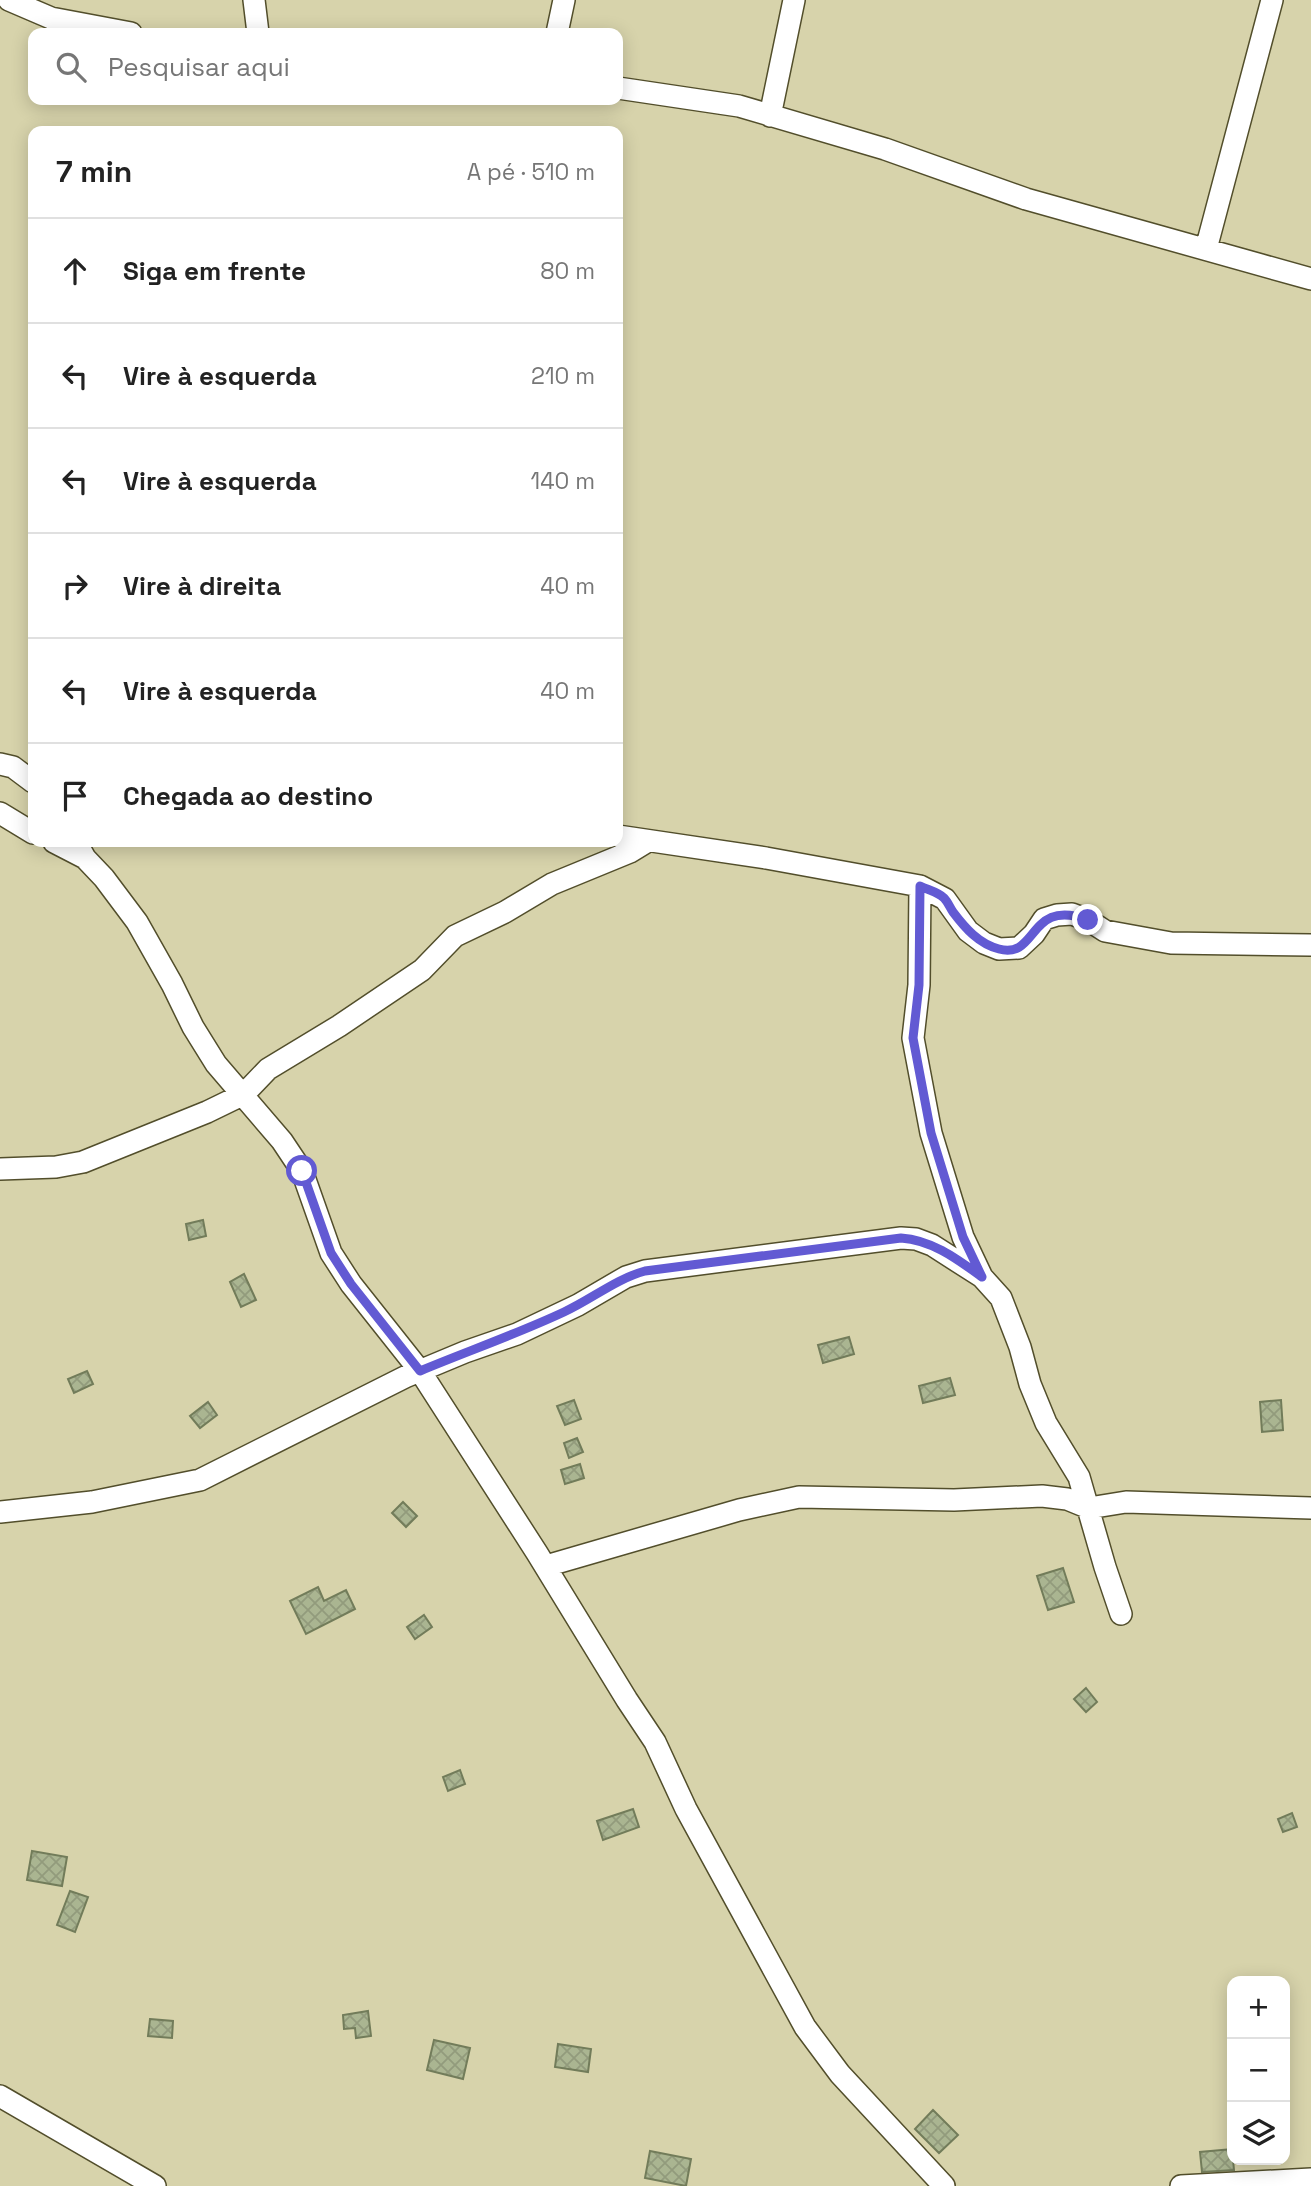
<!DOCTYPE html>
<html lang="pt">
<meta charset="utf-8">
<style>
body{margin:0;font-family:"Space Grotesk",sans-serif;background:#f2f2f2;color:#222}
.controls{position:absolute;right:21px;bottom:21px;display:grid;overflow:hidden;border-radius:14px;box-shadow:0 4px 18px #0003}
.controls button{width:63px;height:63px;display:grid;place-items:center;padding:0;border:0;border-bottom:2px solid #e0e0e0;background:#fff;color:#222;font:35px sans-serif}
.stop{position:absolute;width:21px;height:21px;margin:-16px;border:5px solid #625ad3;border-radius:50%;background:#fff}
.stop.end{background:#625ad3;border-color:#fff;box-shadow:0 2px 7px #0008}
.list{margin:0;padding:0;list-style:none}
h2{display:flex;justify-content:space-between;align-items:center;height:91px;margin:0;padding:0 28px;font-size:30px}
h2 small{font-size:23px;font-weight:400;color:#767676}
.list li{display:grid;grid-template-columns:46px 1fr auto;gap:21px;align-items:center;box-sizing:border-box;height:105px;padding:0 28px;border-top:2px solid #e0e0e0}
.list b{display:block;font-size:26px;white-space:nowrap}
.list em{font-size:23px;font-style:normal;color:#767676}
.icon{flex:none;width:38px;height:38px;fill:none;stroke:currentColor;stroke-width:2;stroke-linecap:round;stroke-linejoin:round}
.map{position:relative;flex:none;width:1311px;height:2186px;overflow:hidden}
.search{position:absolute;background:#fff;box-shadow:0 4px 18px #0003;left:28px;top:28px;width:595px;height:77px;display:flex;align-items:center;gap:18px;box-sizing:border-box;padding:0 24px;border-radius:14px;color:#767676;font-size:26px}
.panel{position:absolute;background:#fff;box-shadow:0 4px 18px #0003;left:28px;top:126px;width:595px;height:721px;border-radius:14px}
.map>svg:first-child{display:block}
.building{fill:url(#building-cross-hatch);stroke:#727c5a;stroke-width:2}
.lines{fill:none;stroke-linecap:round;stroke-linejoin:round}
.street-casing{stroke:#524e2b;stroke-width:24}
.street{stroke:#fff;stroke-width:21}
.route{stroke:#625ad3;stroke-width:9}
</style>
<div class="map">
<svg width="1311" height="2186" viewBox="0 0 1311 2186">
<defs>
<pattern id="building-cross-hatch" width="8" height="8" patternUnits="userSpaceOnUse" patternTransform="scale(1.75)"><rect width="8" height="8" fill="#aab591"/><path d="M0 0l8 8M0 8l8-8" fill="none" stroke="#929b7c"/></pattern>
</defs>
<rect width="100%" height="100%" fill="#d7d3ab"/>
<!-- building -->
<path class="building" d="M203 1220 206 1236 189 1240 186 1224Z
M244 1274 256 1300 241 1307 230 1282Z
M849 1337 854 1354 823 1363 818 1345Z
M87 1371 93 1384 74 1393 68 1379Z
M950 1378 955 1395 923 1403 919 1386Z
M574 1400 581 1419 565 1425 557 1406Z
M1281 1400 1283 1430 1262 1432 1260 1402Z
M208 1402 217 1415 200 1428 190 1416Z
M577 1438 583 1452 569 1458 564 1443Z
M580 1464 584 1478 565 1484 561 1470Z
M403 1502 417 1516 406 1527 392 1513Z
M1063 1568 1074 1602 1048 1610 1037 1576Z
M318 1587 324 1601 346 1590 355 1609 306 1634 290 1601Z
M424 1615 432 1627 415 1639 407 1627Z
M1086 1688 1097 1702 1086 1712 1074 1699Z
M460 1770 465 1784 448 1791 443 1777Z
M633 1809 639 1827 603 1840 597 1821Z
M1292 1813 1297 1827 1283 1832 1278 1819Z
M32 1851 67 1857 62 1886 27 1880Z
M70 1891 88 1897 75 1932 57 1925Z
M368 2011 371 2036 356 2038 355 2028 344 2029 343 2015Z
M150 2019 173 2021 172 2038 148 2036Z
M434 2040 470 2048 463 2079 427 2070Z
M558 2044 591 2049 588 2072 555 2067Z
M933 2110 958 2135 939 2153 915 2129Z
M1232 2149 1234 2170 1202 2172 1200 2152Z
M650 2151 691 2159 686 2186 645 2178Z"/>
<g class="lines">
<!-- street casing -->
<g class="street-casing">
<path id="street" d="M9 0 51 18 131 33
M254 0 258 33
M557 33 564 0
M618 88 739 106 885 149 1026 199 1311 279
M770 116 794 0
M1206 249 1272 0
M0 764 13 767 33 782
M0 813 33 833
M618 836 766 858 920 886 945 899 968 931 984 943 999 949 1019 948 1034 934 1044 919 1057 915 1072 914 1088 920 1105 931 1171 943 1311 945
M54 842 85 858
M76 842 85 858 104 878 137 922 172 984 193 1027 216 1064 282 1141 302 1171 331 1253 351 1284 420 1371 537 1553 627 1700 655 1742 686 1809 805 2027 840 2074 944 2186
M920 886 919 985 913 1038 931 1133 963 1237 981 1275
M0 1169 56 1167 83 1162 207 1112 244 1094 268 1069 339 1026 422 970 455 936 505 912 552 884 630 852 648 841
M0 1512 92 1502 200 1480 405 1377 465 1352 517 1334 578 1305 626 1277 645 1271 901 1238 916 1239 932 1245 982 1277 1001 1298 1020 1347 1030 1384 1046 1423 1079 1477 1105 1567 1121 1614
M546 1566 739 1510 799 1497 954 1500 1042 1496 1067 1499 1089 1508 1126 1502 1311 1508
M0 2096 155 2186
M1181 2186 1311 2179"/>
</g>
<!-- street -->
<use href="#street" class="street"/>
</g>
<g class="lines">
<!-- route -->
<path class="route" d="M302 1171 331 1253 351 1284 420 1371C468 1351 517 1334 564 1312 592 1299 616 1279 645 1271L901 1238C932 1240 957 1259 982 1277L963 1237 931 1133 913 1038 919 985 920 886C928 890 938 892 944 898 948 902 950 908 953 912 965 928 979 944 999 949 1038 960 1028 897 1088 920"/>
</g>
</svg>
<div class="controls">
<button>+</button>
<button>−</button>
<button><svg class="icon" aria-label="layers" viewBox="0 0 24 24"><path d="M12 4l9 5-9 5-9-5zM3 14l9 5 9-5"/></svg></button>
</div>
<div class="stop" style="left:302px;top:1171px"></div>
<div class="stop end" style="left:1088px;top:920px"></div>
<div class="search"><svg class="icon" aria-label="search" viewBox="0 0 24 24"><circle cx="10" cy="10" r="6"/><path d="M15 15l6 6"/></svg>Pesquisar aqui</div>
<section class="panel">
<h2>7 min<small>A pé · 510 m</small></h2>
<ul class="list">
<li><svg class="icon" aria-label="ahead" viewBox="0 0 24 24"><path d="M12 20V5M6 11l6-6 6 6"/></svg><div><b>Siga em frente</b></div><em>80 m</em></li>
<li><svg class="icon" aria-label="left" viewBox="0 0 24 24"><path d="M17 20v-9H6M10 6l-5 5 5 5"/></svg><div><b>Vire à esquerda</b></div><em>210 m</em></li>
<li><svg class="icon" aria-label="left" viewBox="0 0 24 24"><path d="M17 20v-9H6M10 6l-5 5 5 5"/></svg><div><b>Vire à esquerda</b></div><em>140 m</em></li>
<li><svg class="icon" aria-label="right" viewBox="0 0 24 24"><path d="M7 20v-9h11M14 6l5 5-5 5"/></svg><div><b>Vire à direita</b></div><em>40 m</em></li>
<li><svg class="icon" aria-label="left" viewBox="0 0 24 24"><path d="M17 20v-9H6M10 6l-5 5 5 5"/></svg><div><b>Vire à esquerda</b></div><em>40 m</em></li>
<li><svg class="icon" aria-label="arrive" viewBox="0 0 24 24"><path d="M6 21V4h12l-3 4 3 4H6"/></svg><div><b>Chegada ao destino</b></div></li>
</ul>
</section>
</div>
